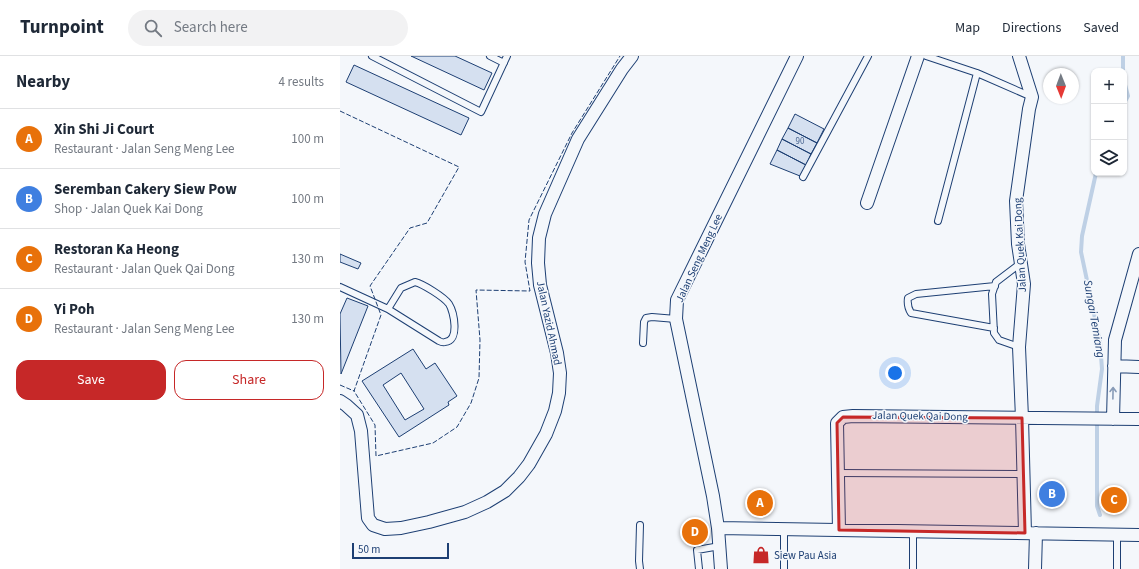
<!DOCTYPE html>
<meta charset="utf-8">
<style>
body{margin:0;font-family:"Source Sans 3",sans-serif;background:#f2f2f3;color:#1f2937}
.controls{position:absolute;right:12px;top:12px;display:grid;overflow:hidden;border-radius:8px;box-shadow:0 1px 3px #0004}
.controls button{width:36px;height:36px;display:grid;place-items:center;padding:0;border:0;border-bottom:1px solid #e0e1e3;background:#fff;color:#1f2937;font:20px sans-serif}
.compass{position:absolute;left:703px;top:12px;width:36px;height:36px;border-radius:50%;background:#fff;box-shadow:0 1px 3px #0004;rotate:179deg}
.scale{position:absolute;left:12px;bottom:10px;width:97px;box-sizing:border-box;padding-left:4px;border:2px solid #1d3f73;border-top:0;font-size:11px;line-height:14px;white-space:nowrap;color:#1d3f73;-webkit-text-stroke:3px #f4f7fb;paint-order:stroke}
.you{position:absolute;left:555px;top:317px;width:14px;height:14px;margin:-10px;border:3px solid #fff;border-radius:50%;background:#1a73e8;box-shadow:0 0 0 6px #1a73e833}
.badge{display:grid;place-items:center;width:26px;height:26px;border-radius:50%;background:#c62828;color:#fff;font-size:13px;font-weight:700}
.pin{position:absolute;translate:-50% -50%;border:2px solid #fff;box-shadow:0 1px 4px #0006}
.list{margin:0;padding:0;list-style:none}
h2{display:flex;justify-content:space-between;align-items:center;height:52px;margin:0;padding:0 16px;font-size:17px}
h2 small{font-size:13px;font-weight:400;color:#747a83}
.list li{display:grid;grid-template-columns:26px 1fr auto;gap:12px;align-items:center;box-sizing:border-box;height:60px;padding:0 16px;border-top:1px solid #e0e1e3}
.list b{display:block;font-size:15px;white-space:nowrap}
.list p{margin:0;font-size:13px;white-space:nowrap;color:#747a83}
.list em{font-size:13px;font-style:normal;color:#747a83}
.actions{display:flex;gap:8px;padding:12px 16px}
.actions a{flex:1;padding:9px 0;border:1px solid #c62828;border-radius:12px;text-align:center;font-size:14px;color:#c62828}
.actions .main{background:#c62828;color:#fff}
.icon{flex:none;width:22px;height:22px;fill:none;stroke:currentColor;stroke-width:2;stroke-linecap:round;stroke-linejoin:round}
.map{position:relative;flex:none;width:799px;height:513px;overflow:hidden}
header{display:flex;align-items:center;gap:24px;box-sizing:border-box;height:56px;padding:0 20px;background:#fff;border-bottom:1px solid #e0e1e3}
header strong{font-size:19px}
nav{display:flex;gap:22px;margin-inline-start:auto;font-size:14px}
.search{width:280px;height:36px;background:#f2f2f3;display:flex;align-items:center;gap:10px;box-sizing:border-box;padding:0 14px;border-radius:22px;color:#747a83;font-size:15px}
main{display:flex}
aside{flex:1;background:#fff}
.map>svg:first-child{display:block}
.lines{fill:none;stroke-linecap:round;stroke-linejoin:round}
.stream{stroke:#bed0e5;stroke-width:4}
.building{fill:#d5e0f0;stroke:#1d3f73;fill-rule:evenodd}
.lane-casing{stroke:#1d3f73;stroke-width:8}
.street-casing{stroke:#1d3f73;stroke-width:14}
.lane{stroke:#f4f7fb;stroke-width:6}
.street{stroke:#f4f7fb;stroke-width:12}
.fence{stroke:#1d3f73;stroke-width:1;stroke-dasharray:5 2;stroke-linecap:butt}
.oneway{stroke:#889bb7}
.marked{fill:#c62828;fill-opacity:0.2;stroke:#c62828;stroke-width:3;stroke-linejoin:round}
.labels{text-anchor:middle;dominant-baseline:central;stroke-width:3;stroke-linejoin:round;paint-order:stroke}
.number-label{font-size:9px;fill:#4b6792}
.street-label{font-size:11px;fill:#1d3f73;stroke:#f4f7fb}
.poi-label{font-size:11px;fill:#1d3f73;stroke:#f4f7fb;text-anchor:start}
.water-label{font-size:12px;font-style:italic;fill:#1d3f73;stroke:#f4f7fb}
</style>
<header>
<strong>Turnpoint</strong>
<div class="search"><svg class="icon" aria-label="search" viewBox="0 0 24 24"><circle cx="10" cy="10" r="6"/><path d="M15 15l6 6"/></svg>Search here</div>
<nav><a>Map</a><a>Directions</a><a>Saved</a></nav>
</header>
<main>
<aside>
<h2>Nearby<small>4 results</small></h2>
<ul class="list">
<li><span class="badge" style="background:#e8710a">A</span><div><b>Xin Shi Ji Court</b><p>Restaurant · Jalan Seng Meng Lee</p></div><em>100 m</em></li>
<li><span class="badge" style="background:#3f7fe0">B</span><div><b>Seremban Cakery Siew Pow</b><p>Shop · Jalan Quek Kai Dong</p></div><em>100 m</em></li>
<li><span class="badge" style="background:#e8710a">C</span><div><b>Restoran Ka Heong</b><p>Restaurant · Jalan Quek Qai Dong</p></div><em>130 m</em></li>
<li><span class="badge" style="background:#e8710a">D</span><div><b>Yi Poh</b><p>Restaurant · Jalan Seng Meng Lee</p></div><em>130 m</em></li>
</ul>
<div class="actions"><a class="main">Save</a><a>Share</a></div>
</aside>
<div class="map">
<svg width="799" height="513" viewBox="0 0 799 513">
<rect width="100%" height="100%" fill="#f4f7fb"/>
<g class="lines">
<!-- stream -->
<path class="stream" d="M783 0V15
M784 25 788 40 784 47
M756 117 742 180 741 196 760 286 762 313 757 350V450L760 459"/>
</g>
<!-- building -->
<path class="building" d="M71 0H115L152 17 144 34Z
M14 9 129 62 121 79 6 26Z
M455 58 484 73 477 87 448 72Z
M448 72 477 87 471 98 442 83Z
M442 83 471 98 466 109 437 94Z
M437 94 466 109 460 120 430 108Z
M0 198 21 207 18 213 0 206Z
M7 242 28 250 1 318 0 258Z
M73 293 86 313 95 307 117 340 108 346 109 349 59 381 22 325ZM61 317 84 353 65 364 43 329Z"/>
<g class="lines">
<!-- lane casing -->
<g class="lane-casing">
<path id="lane" d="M32 0 141 56 167 0
M150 0 164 7
M586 0 637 17 692 41
M463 121 528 0
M598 165 637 17
M0 231 48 253 99 285C101 286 103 287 105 286 120 285 114 256 109 248 104 241 83 228 75 226L61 232 48 253
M654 272 571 257C568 252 567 248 568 242L576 238 655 230
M303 287 304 266 306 262 312 261 336 263
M679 291 659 284 654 277 652 238 656 226 681 207
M498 417 684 418
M300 469 299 505 300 513
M359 513 357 494 380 490
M444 513V473
M573 513V475
M777 513V478"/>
</g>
<!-- street casing -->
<g class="street-casing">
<path id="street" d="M679 0 692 41 689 53 676 145 678 188 684 228 679 291 682 362 685 477
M527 147 578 0
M774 310 799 311
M0 345 6 349 17 359 21 375 28 462 33 469 45 473 61 472 89 466 125 456 147 446 165 435 179 421 189 408 206 378 215 355 219 337 220 317 217 297 200 229 198 207 199 182 205 158 238 83 282 13 292 0
M773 363 775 284 799 198
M378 472 799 479
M499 474 497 367 503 361 513 360 799 363
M381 513 378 472 373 440 336 263 337 244 457 0
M695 513 696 477"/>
</g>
<!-- lane -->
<use href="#lane" class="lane"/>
<!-- street -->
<use href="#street" class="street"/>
<!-- fence -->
<path class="fence" d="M0 55 119 111 87 167 70 172 30 230 41 259 14 335 35 369 36 400 93 387 117 371 131 347 139 322 140 284 136 234 190 235 185 206 189 164 232 77 280 0
M0 329 14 335V334"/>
</g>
<!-- one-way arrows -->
<defs><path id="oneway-shaft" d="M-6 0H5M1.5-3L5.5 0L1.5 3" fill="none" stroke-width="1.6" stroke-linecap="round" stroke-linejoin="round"/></defs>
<use class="oneway" href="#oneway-shaft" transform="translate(773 337) rotate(-89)"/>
<!-- marked area -->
<path class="marked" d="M503 361 682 362 685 477 499 474 497 367Z"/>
<!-- icons -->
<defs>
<g id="shop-bare" transform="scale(1.38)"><path d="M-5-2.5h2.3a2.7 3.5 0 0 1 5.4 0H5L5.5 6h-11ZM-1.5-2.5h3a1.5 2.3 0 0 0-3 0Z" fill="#c62828" stroke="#f4f7fb" stroke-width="2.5" paint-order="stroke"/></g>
</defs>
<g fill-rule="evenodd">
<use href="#shop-bare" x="421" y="499"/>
</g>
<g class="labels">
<!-- number labels -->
<g class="number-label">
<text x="460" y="85">90</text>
</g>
<!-- street labels -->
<g class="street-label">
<text transform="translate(680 189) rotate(-93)">Jalan Quek Kai Dong</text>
<text transform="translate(359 202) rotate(-65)">Jalan Seng Meng Lee</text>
<text transform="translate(209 267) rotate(78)">Jalan Yazid Ahmad</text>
<text transform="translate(580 360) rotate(1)">Jalan Quek Qai Dong</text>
</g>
<!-- poi labels -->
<g class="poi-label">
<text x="434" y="499">Siew Pau Asia</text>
</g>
<!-- water labels -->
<g class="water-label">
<text transform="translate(754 263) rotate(80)">Sungai Temiang</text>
</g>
</g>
</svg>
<div class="controls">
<button>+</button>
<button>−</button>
<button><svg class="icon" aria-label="layers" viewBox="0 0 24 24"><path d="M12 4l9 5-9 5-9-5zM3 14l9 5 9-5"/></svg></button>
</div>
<svg class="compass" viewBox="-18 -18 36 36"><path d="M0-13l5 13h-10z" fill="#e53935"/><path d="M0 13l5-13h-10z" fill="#747a83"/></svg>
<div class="scale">50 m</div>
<div class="you"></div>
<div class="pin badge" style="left:420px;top:447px;background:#e8710a">A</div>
<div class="pin badge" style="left:712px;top:438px;background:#3f7fe0">B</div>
<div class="pin badge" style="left:774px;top:444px;background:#e8710a">C</div>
<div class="pin badge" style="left:355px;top:476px;background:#e8710a">D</div>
</div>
</main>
